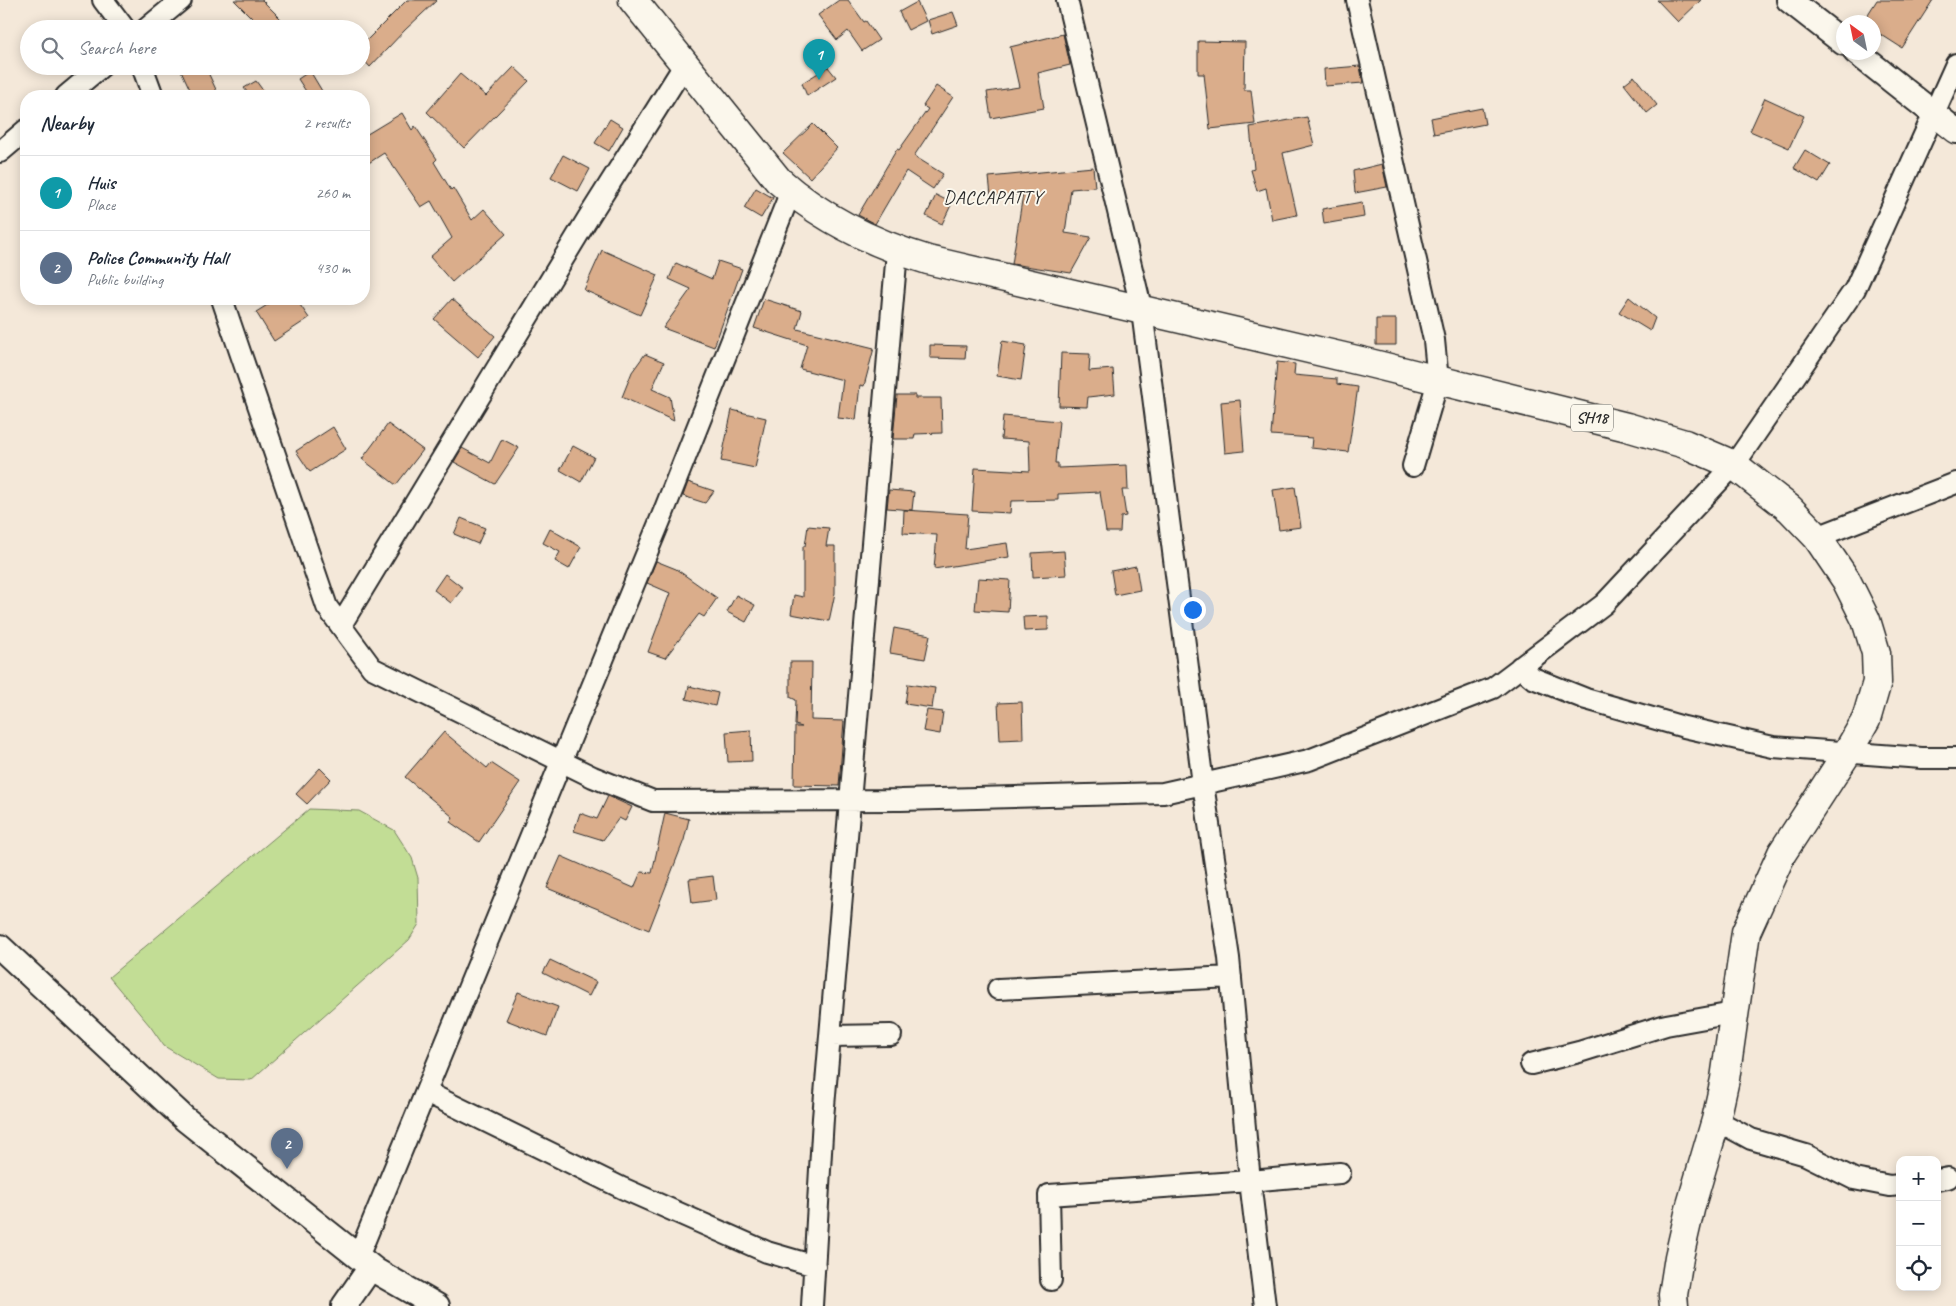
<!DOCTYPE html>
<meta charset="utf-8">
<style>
body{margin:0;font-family:Caveat,sans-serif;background:#f6f6f7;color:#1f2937}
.controls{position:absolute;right:15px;bottom:15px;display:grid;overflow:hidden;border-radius:10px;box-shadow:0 2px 12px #0003}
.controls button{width:45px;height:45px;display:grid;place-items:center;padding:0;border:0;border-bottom:1px solid #e0e1e3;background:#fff;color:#1f2937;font:25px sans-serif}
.compass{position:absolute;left:1836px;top:15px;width:45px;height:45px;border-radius:50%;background:#fff;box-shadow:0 2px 12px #0003;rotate:327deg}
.you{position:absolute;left:1192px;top:609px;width:18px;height:18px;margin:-12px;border:4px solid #fff;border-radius:50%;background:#1a73e8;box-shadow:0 0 0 8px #1a73e833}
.badge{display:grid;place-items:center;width:32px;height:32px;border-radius:50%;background:#db2777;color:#fff;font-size:16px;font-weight:700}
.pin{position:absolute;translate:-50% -41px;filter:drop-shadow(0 1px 2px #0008)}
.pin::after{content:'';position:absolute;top:26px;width:18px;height:15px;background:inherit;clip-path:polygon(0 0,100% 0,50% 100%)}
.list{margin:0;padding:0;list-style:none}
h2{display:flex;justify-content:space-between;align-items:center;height:65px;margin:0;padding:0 20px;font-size:21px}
h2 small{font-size:16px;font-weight:400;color:#747a83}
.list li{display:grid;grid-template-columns:32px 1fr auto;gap:15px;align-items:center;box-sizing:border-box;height:75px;padding:0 20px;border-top:1px solid #e0e1e3}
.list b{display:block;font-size:19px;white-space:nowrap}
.list p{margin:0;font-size:16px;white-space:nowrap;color:#747a83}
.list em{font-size:16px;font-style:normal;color:#747a83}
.icon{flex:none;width:28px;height:28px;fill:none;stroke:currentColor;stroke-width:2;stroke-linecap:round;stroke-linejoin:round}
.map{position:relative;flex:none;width:1956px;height:1306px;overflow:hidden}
.search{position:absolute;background:#fff;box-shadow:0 2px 12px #0003;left:20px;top:20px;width:350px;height:55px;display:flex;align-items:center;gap:12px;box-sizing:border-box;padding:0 18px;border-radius:28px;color:#747a83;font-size:19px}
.panel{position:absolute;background:#fff;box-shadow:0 2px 12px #0003;left:20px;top:90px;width:350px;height:215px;border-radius:20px}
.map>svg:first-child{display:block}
.green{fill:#c2dd95;stroke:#768460}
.building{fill:#daad8b;stroke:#2b2b2b}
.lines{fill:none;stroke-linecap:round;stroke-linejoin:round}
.minor-casing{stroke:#2b2b2b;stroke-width:24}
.tertiary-casing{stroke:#2b2b2b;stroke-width:28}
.primary-casing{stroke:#2b2b2b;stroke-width:31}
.minor{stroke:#fbf7ec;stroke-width:20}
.tertiary{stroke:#fbf7ec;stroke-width:24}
.primary{stroke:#fbf7ec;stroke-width:28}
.labels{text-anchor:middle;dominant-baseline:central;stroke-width:4;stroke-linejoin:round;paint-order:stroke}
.shield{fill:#fbf7ec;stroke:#696865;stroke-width:1}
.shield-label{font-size:16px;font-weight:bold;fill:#2b2b2b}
.neighbourhood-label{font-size:19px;letter-spacing:1px;fill:#2b2b2b;stroke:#fbf7ec}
</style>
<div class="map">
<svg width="1956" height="1306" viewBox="0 0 1956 1306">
<rect width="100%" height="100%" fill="#f4e8d9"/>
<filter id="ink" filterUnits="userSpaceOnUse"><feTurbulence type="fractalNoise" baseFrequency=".02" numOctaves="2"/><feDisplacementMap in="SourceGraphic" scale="10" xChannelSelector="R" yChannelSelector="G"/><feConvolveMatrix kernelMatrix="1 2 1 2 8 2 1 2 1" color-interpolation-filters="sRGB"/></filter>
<g filter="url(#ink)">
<!-- green -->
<path class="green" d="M309 809 359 811 394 830 412 858 418 878 419 924 409 940 251 1080 219 1079 164 1046 150 1026 109 977Z"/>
<!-- building -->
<path class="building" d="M234 0H262L291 29H263Z
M407 0H437L405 30 370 67 361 57V46Z
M839 0H848L864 22 866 21 879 40 862 51 848 31 837 40 818 15Z
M1657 0H1701L1678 22Z
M1877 0H1933L1902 48 1874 30V22H1863Z
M917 2 926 21 908 30 899 12Z
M953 12 958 25 932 34 928 20Z
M1063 34 1070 65 1038 73 1044 108 991 118 987 92 1019 87 1010 47Z
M1198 41 1245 42 1244 90H1251L1255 124 1210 129 1204 74H1198Z
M179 66H205L219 96H193Z
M1360 66 1363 83 1325 86 1324 69Z
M514 67 529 81 464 148 427 112 460 74 486 96Z
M828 67 836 77 807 96 802 83Z
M310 71 325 96H309L298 79Z
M1634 76 1657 105 1647 113 1624 84Z
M256 81 267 96H250L244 88Z
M936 86 953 97 914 156 943 174 933 189 906 171 875 224 858 215 897 149 899 150 928 109 923 106Z
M1765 98 1804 116 1789 148 1750 131Z
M1482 108 1485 124 1434 134 1431 118Z
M402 113 412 130 415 126 437 159 434 162 451 190 453 188 472 220 484 209 506 234 452 282 430 257 452 238 431 201 421 207 384 153 364 166V136Z
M1307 117 1314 145 1283 153 1297 215 1272 220 1266 188 1257 191 1251 170 1254 169 1250 127Z
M610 119 623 127 609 151 595 143Z
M813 124 837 148 810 178 783 153Z
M1805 150 1830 165 1819 183 1794 168Z
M563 155 590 169 578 191 551 177Z
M1382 164 1387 187 1355 193 1353 171Z
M1093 167 1095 187 1071 189 1065 233 1091 237 1071 273 1012 264 1023 194 991 196 989 177Z
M756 188 773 198 761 218 744 208Z
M936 195 952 203 942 224 926 216Z
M1362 202 1364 217 1324 224 1322 209Z
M602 250 658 275 640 315 584 290Z
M718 261 742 269 714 347 663 328 691 289 669 279 676 263 712 279Z
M1629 297 1655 318 1650 331 1619 312Z
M277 299H296L309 318 274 341 256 312Z
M452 299 495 336 478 357 434 319Z
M764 299 802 311 797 329 874 348 864 386 860 385 856 420 838 418 843 380 800 369 807 345 754 328Z
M1376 319H1396V345H1376Z
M1002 341 1026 345 1021 380 997 376Z
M930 345 966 346 965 359 930 358Z
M1061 353 1090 354 1089 371 1113 369 1115 394 1088 397 1087 407 1059 406Z
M645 354 664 362 652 389 670 397 674 421 622 397 632 372Z
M1277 362 1295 364 1294 375 1337 379V384L1358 387 1348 452 1311 448 1312 438 1271 435Z
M897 395H915V398H941L942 433 915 434 914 439H893Z
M1240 400 1244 451 1225 453 1221 402Z
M732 410 766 418 755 468 721 461Z
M1003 416 1059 421 1055 463H1058V468L1127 465 1128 490H1122L1126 516 1121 517 1120 532H1106L1100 492 1058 494V500L1011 501 1010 513 972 511 975 468 1030 471 1029 441 1001 439Z
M388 424 423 450 396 485 362 459Z
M333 427 346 449 310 472 296 451Z
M502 439 519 448 495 484 454 462 462 448 490 463Z
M573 446 594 457 581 482 560 470Z
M688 482 714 491 705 503 683 496Z
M1295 487 1301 527 1279 530 1273 490Z
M889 490 914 492 912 510 887 508Z
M904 510 968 514 965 549 1007 543 1009 557 934 569 937 535 903 533Z
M461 518 485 528 478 544 454 534Z
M808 526 829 528 826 546H835V593L829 621 791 614 794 595 803 597V546H805Z
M550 529 581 547 569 569 555 561 560 552 543 543Z
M1064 551 1066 575 1033 577 1032 553Z
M656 561 676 569 717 598 704 617 699 614 665 658 648 652 670 593 647 583Z
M1136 566 1140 590 1115 595 1111 571Z
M445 574 463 588 451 603 434 590Z
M978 578 1010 580 1008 612 975 610Z
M736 595 755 605 746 622 727 612Z
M1048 616V630L1024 631 1023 617Z
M894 628 930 635 925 659 890 653Z
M790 662H812L811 720 844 721 839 786 794 785 795 727H802L795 725 796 700 790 697Z
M908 684 935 688 932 708 905 704Z
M689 686 718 693 715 706 686 699Z
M1022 702 1023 739 1000 740 998 703Z
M927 710 943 712 940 734 923 731Z
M751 730 752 761 728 762 726 732Z
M444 732 487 768 491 763 520 782 479 842 450 822 453 817 405 777Z
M320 768 331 779 307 804 296 794Z
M608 796 632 807 625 821 619 818 603 840 574 831 580 813 597 819Z
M665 813 689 819 684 840 649 930 547 888 561 856 634 888 641 872 652 873Z
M713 876 716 900 692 903 689 879Z
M550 960 596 982 589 996 543 973Z
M518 992 558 1007 547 1036 506 1020Z"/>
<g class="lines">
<!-- minor casing -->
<g class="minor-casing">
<path id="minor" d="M103 0 125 29
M1067 0 1142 311 1203 784 1229 958 1250 1181 1265 1306
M1357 0 1434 340 1438 381 1413 466
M146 29 181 0
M142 66 153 96
M66 96 102 66
M0 152 26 130
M222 299 327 607 372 668 593 777 653 801 901 800 1163 793 1309 760 1493 688 1604 604 1734 465 1855 289 1956 64
M1817 537 1956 483
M341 625 588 218 685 64
M1520 667 1533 678 1586 699 1684 727 1773 747 1922 758H1956
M998 989 1231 977
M830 1036 891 1035
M1531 1064 1579 1052 1666 1025 1733 1013
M426 1092 622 1188 767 1252 815 1266
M1716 1120 1751 1139 1806 1155 1854 1179 1890 1186 1900 1185
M1937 1180 1948 1178
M358 1257 664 511 791 191
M1051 1280 1049 1195 1250 1181 1340 1173
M812 1306 823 1118 897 251"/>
</g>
<!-- tertiary casing -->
<g class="tertiary-casing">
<path id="tertiary" d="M1789 0 1844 43
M1856 52 1956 131
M0 947 185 1119 376 1271 437 1306
M344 1306 371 1267"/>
</g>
<!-- primary casing -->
<g class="primary-casing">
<path id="primary" d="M633 0 778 180C822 219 872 243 928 260L1365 362 1627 427 1685 444 1734 465 1790 509 1817 537 1846 580 1866 620 1876 653 1877 682 1866 720 1847 753 1782 853 1746 932 1725 1079 1716 1120 1691 1205 1679 1257 1673 1295 1674 1306"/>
</g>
<!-- minor -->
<use href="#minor" class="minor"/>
<!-- tertiary -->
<use href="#tertiary" class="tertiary"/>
<!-- primary -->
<use href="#primary" class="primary"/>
</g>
</g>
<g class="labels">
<!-- shield labels -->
<rect class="shield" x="1571" y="404.5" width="42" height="27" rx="4"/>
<g class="shield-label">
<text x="1592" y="418">SH18</text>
</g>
<!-- neighbourhood labels -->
<g class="neighbourhood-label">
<text x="993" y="197">DACCAPATTY</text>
</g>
</g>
</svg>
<div class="controls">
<button>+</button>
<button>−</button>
<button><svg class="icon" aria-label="locate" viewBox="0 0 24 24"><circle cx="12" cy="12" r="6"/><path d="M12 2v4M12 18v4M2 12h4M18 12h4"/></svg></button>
</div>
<svg class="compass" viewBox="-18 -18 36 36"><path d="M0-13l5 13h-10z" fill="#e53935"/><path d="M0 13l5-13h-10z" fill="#747a83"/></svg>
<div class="you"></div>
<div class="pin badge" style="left:819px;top:80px;background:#0f9aa8">1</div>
<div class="pin badge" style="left:287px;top:1169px;background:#5c6f8a">2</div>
<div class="search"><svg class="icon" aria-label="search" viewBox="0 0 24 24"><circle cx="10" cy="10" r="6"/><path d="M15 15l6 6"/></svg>Search here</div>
<section class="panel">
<h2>Nearby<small>2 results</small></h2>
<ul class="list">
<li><span class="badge" style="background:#0f9aa8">1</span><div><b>Huis</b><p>Place</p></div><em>260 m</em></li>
<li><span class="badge" style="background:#5c6f8a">2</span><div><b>Police Community Hall</b><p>Public building</p></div><em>430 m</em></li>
</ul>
</section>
</div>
